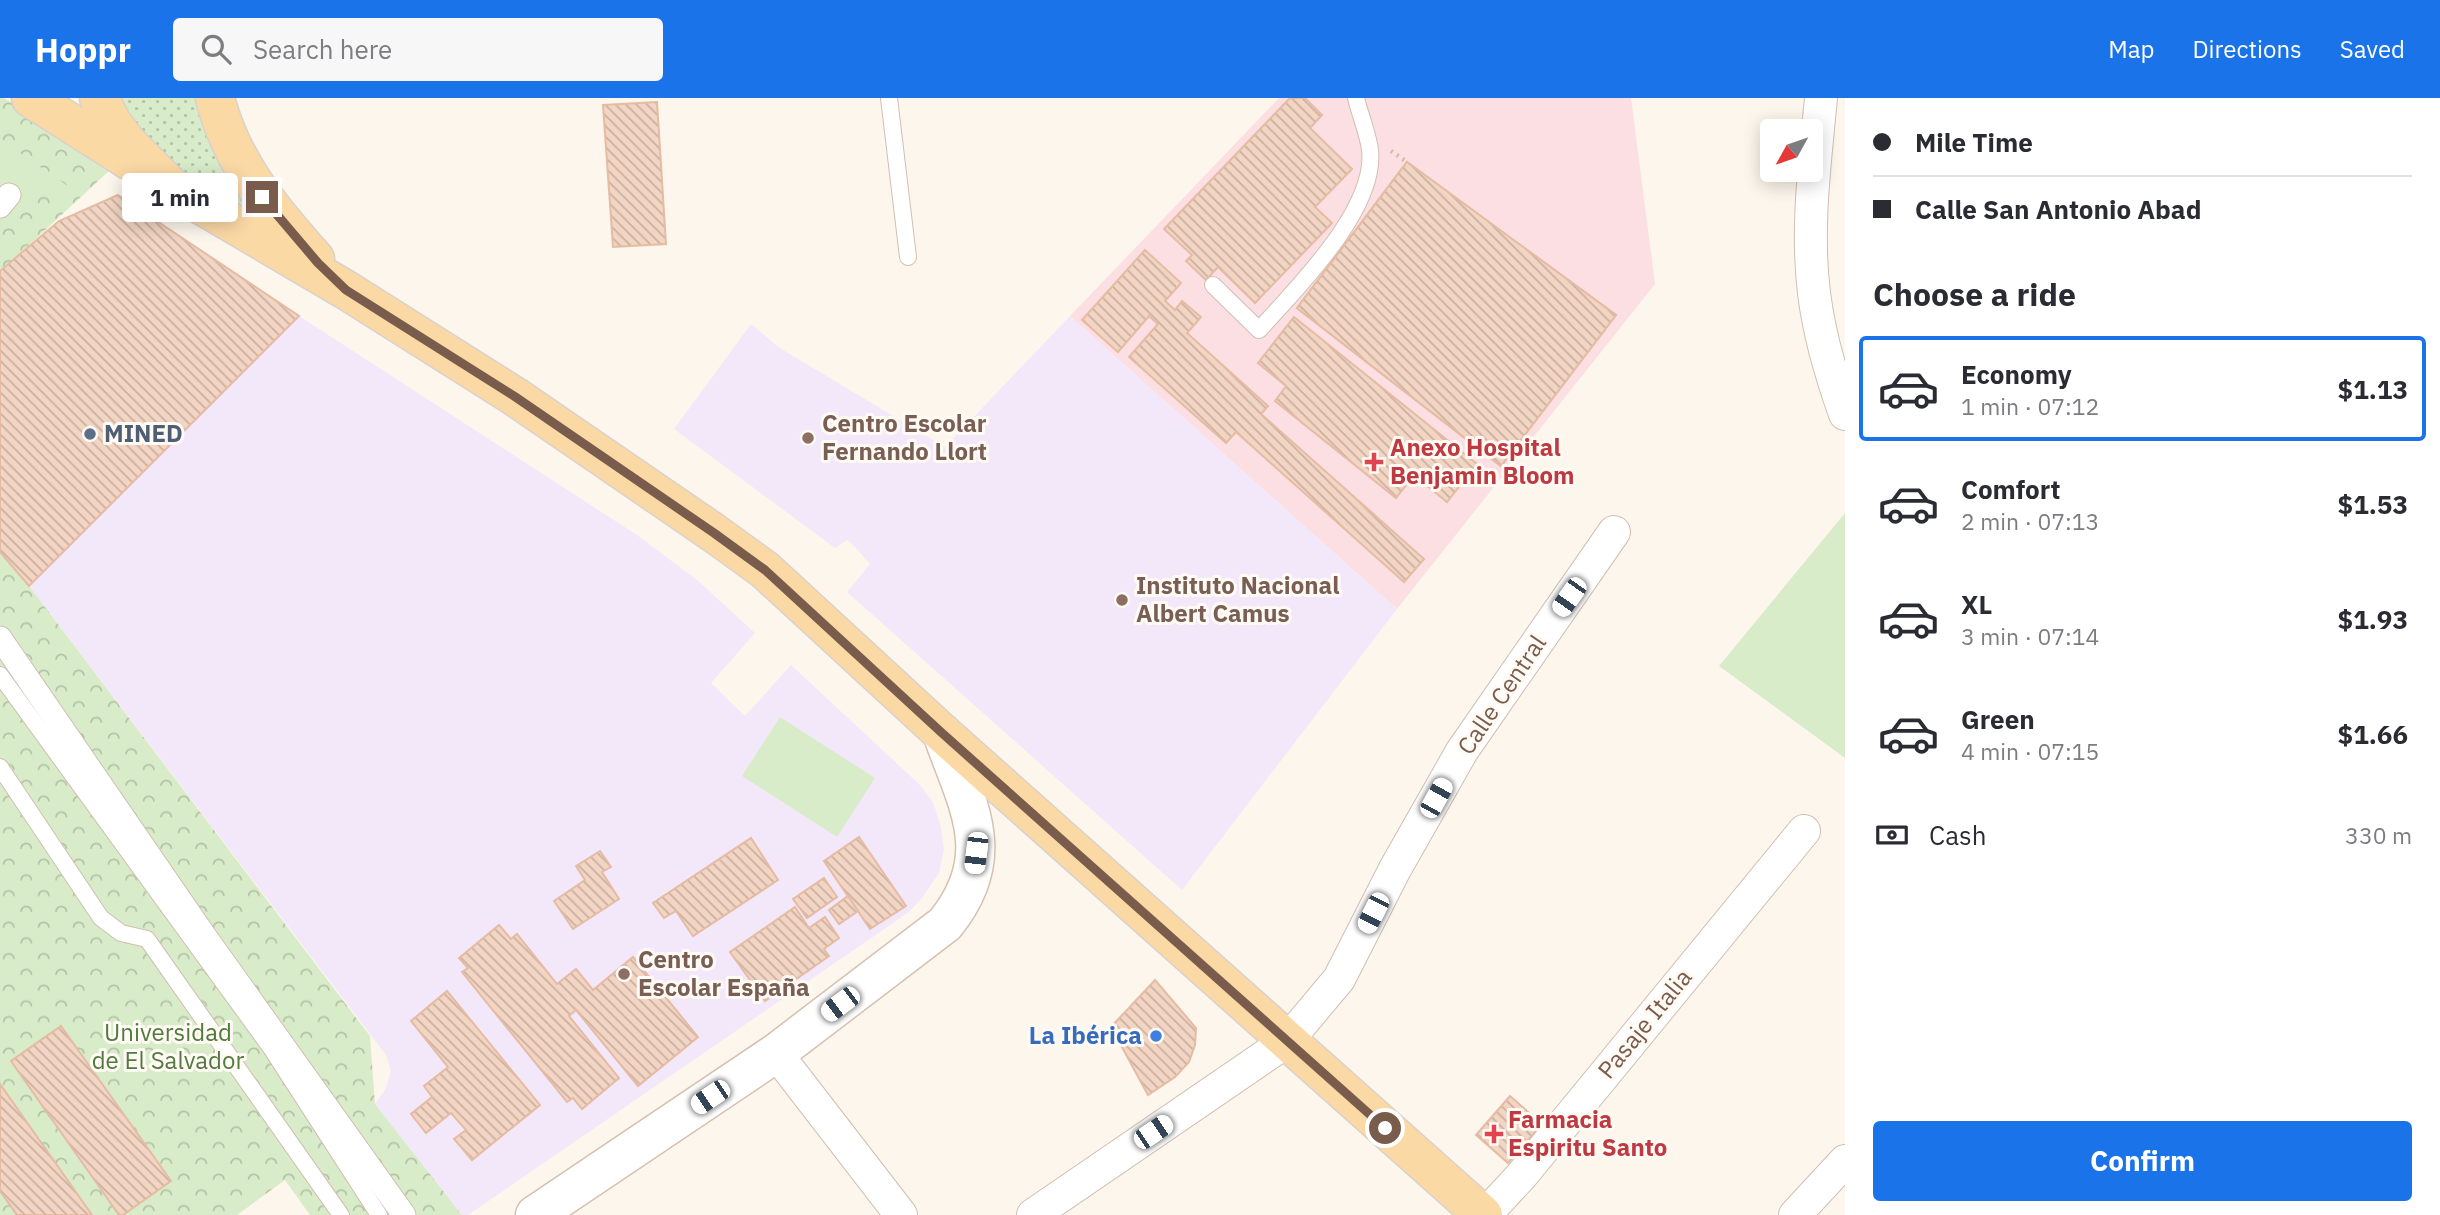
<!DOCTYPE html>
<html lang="en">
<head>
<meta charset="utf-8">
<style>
	:root { --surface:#fff; --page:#f7f7f7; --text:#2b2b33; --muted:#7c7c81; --line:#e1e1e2; --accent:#1a73e8 }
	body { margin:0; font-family:"IBM Plex Sans",sans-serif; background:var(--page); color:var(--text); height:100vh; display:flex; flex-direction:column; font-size:26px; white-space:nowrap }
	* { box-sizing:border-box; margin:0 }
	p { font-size:23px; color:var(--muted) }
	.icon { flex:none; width:38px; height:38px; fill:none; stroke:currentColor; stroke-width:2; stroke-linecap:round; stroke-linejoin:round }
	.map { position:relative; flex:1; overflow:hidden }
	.details { display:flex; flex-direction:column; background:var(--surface); width:595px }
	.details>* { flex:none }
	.top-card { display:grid; align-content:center; height:154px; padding:0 28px; background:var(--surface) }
	.needle { width:46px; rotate:230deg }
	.tools { position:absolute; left:1760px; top:21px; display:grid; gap:14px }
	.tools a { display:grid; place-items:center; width:63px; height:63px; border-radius:7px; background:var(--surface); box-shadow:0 4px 18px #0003; font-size:35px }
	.end { position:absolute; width:32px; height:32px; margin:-16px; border:9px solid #7a5c4d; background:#fff; box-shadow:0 0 0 4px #fff }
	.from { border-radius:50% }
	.bubble { position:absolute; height:49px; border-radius:7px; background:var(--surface); box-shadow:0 4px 18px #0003; font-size:23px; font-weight:700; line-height:49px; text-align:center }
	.car { position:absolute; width:21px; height:42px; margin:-21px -10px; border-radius:9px; box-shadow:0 0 5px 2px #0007; background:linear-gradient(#fff 24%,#345 0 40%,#fff 0 76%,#345 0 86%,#fff 0) }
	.top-card b { display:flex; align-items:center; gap:24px; height:66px; font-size:26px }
	.top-card b+b { border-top:2px solid var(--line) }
	.top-card i { width:18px; height:18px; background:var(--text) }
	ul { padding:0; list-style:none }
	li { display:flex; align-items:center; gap:21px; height:105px; margin:0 14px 10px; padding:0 14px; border:4px solid transparent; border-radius:7px }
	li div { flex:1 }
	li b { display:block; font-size:26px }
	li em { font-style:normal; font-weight:700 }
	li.on { border-color:var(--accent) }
	li>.icon { width:63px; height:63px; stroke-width:1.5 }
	h2 { padding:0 28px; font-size:32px; line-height:84px }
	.pay { display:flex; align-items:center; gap:18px; height:77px; padding:0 28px; font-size:26px }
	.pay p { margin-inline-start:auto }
	.button { display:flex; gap:14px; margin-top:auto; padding:14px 28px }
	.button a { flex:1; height:80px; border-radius:7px; background:var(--accent); color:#fff; font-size:28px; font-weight:700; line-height:80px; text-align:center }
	header { display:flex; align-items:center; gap:42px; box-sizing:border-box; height:98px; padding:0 35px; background:var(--accent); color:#fff }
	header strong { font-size:33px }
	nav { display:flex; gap:38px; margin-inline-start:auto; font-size:24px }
	.search { width:490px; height:63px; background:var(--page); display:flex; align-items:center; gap:18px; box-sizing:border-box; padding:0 24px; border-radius:7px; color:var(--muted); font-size:26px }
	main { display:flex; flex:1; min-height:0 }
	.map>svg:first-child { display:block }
	.education { fill:#f3e8fa }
	.medical { fill:#fbdfe3 }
	.grass { fill:url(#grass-dots) }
	.forest { fill:url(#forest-crowns) }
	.park { fill:#d8ecc9 }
	.building { fill:url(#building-back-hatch); stroke:#e6bba3; stroke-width:2; fill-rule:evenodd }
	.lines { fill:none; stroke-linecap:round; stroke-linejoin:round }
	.service-casing { stroke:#d1beb0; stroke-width:18 }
	.pedestrian-casing { stroke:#d1beb0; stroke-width:25 }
	.minor-casing { stroke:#d1beb0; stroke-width:34 }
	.secondary-casing { stroke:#d6c0b0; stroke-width:41 }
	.primary-casing { stroke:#dad1cd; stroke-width:41 }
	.path { stroke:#d9b8a5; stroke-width:4.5; stroke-dasharray:2 5; stroke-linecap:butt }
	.service { stroke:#fff; stroke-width:16 }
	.pedestrian { stroke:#fff; stroke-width:23 }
	.minor { stroke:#fff; stroke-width:32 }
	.secondary { stroke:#fff; stroke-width:38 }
	.primary { stroke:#fbd9a5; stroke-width:38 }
	.route { stroke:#7a5c4d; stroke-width:9 }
	.service-dot { fill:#5c6f8a; stroke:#fffaf3; stroke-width:2.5 }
	.education-dot { fill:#8d6e63; stroke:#fffaf3; stroke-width:2.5 }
	.health-dot { fill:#e0444e; stroke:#fffaf3; stroke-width:2.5 }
	.shop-dot { fill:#3f7fe0; stroke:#fffaf3; stroke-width:2.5 }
	.labels { text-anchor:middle; stroke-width:6; stroke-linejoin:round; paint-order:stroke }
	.education-label { font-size:24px; font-weight:bold; fill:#785e54; stroke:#fffaf3; text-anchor:start }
	.service-label { font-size:24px; font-weight:bold; fill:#4e5e75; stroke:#fffaf3; text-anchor:start }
	.health-label { font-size:24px; font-weight:bold; fill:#be3a42; stroke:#fffaf3; text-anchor:start }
	.street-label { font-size:24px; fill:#7a5c4d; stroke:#fffaf3 }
	.park-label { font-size:24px; fill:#537a41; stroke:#fffaf3 }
	.shop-label { font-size:24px; font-weight:bold; fill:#366cbe; stroke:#fffaf3; text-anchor:end }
</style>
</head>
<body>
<header>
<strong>Hoppr</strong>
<div class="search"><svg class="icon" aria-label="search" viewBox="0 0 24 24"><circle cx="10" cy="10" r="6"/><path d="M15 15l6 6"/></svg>Search here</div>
<nav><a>Map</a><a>Directions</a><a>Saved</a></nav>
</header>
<main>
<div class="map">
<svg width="1845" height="1117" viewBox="0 0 1845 1117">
	<defs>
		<pattern id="grass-dots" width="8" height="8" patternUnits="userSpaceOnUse" patternTransform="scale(1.75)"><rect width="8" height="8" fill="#d8ecc9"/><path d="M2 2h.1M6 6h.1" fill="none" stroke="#b4c2a5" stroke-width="1.8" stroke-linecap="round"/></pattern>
		<pattern id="forest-crowns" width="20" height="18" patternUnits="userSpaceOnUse" patternTransform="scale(1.75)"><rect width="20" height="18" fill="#d8ecc9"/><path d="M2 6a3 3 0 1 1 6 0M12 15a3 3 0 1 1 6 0" fill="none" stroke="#b4c2a5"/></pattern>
		<pattern id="building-back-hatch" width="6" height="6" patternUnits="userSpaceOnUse" patternTransform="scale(1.75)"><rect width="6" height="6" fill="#f3d5c3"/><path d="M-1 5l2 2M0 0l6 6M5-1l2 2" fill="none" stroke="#cab0a1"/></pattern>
	</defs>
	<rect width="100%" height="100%" fill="#fdf6ec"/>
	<g class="education">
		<path d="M299,218L637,437L697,482L755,535L711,585L745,618L791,567L919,686L933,704L941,729L944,752L939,775L922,800L909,814L468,1117H462L375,1006L386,990L391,973L386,957L29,488Z"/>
		<path d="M1070,218L1397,511L1182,792L847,494L870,466L855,449L847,442L835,450L674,331L751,226L778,249L945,349Z"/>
	</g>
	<path class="medical" d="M1279,0H1631L1655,186L1397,511L1070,218Z"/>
	<path class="grass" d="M120,0H204L280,136L182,77L141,36Z"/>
	<g class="forest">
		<path d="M0,0H4L110,72L0,174Z"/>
		<path d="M0,454L29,488L370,938L375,1006L462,1117H310L285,1082L237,1117H0Z"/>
	</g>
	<g class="park">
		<path d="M0,41L75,93L9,97L0,90Z"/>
		<path d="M1845,415V660L1719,568Z"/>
		<path d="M780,619L875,680L837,739L742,678Z"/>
	</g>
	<g class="building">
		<path d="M1290,0H1305L1322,17L1310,30L1352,71L1315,109L1332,125L1255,205L1218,169L1206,182L1186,163L1192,157L1164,131Z"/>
		<path d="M657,4L666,146L613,149L603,7Z"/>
		<path d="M1407,64L1616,217L1501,368L1297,210ZM1424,173L1501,233L1483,255L1407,197Z"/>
		<path d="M1407,64L1616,217L1501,368L1297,210Z"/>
		<path d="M118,97L299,218L29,488L0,454V173L59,123Z"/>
		<path d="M1145,152L1181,185L1165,203L1175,212L1182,203L1201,219L1187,235L1268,308L1261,316L1424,461L1404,484L1236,334L1226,345L1129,259L1158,226L1149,218L1118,254L1082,222Z"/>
		<path d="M1294,219L1477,366L1447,404L1414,377L1396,400L1275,303L1286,288L1258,265Z"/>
		<path d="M859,739L906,808L870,831L824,763Z"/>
		<path d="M751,740L778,782L693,838L676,813L664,820L653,805Z"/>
		<path d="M600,753L611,769L602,774L619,801L573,831L554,803L585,782L576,768Z"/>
		<path d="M824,780L837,799L807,820L793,801Z"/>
		<path d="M848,798L858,813L839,826L829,812Z"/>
		<path d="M795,809L809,830L825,819L839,840L824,851L829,858L765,903L730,854Z"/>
		<path d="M499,827L511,841L517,836L557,886L576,871L593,892L633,859L698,939L638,988L576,912L569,918L619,980L582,1011L573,1000L567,1004L462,874L468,870L459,860Z"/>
		<path d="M1155,882L1196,930L1195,947L1189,964L1175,979L1148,997L1111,929Z"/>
		<path d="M447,893L540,1007L472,1062L454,1041L466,1032L451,1015L426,1035L411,1016L432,999L424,988L448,969L411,923Z"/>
		<path d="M61,928L171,1083L123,1117H119L11,963Z"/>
		<path d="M0,986L92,1117H17L0,1093Z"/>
		<path d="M1510,998L1542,1026L1508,1065L1476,1037Z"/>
	</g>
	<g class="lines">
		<defs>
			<g id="service">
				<path d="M889,0L908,159"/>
				<path d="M1213,187L1259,232C1296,191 1377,111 1370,52C1368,35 1360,17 1356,0"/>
				<path d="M0,577L271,950L379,1117"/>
				<path d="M0,669L101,820L121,835L147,841L341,1117"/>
			</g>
			<g id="pedestrian">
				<path d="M0,108L9,97"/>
				<path d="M0,540L202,834L404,1117"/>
			</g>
			<g id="minor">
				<path d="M1821,0C1815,64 1806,130 1814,195C1819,236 1831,277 1845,316"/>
				<path d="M776,955L901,1117"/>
				<path d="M1033,1117L1287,943L1339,881L1395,771L1462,653L1614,434"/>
				<path d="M1485,1117L1522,1077L1804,733"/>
				<path d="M1795,1117L1845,1063"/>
			</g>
			<path id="secondary" d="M535,1117L776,955L945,826C1001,757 967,707 942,635"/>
			<g id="primary">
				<path d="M31,0L130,63"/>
				<path d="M99,0L112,25L127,45L171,89L346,192L514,298L714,435L765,472L942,635L1483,1117"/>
				<path d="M215,0C231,64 271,112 315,161"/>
			</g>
		</defs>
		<use href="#service" class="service-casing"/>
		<use href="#pedestrian" class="pedestrian-casing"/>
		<use href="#minor" class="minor-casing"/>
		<use href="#secondary" class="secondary-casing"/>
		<use href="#primary" class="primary-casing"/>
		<path class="path" d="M1391,53L1407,64"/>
		<use href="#service" class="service"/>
		<use href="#pedestrian" class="pedestrian"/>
		<use href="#minor" class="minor"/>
		<use href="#secondary" class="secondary"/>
		<use href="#primary" class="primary"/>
	</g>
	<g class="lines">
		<path class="route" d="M262,99L318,165L346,192L514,298L714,435L765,472L942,635L1385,1030"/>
	</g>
	<circle class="service-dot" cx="90" cy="336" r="7"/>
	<g class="education-dot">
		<circle cx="808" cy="340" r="7"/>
		<circle cx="1122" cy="502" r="7"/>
		<circle cx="624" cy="876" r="7"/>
	</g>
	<g class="health-dot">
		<path d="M1370.5 353.5h7v7h7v7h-7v7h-7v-7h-7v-7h7z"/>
		<path d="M1490.5 1025.5h7v7h7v7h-7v7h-7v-7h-7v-7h7z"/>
	</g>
	<circle class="shop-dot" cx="1156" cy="938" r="7"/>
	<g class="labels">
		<g class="education-label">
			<text x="822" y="334">Centro Escolar<tspan x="822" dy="28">Fernando Llort</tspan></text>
			<text x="1136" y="496">Instituto Nacional<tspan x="1136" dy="28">Albert Camus</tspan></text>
			<text x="638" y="870">Centro<tspan x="638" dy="28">Escolar España</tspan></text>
		</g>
		<g class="service-label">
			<text x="104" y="344">MINED</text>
		</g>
		<g class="health-label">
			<text x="1390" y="358">Anexo Hospital<tspan x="1390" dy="28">Benjamin Bloom</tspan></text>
			<text x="1508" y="1030">Farmacia<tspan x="1508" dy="28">Espiritu Santo</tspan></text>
		</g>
		<g class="street-label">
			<text transform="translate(1502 597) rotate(-56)" y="8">Calle Central</text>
			<text transform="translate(1645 926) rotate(-51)" y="8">Pasaje Italia</text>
		</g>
		<g class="park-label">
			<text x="168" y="943">Universidad<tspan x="168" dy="28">de El Salvador</tspan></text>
		</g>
		<g class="shop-label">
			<text x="1142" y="946">La Ibérica</text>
		</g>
	</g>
</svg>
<div class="tools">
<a><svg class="needle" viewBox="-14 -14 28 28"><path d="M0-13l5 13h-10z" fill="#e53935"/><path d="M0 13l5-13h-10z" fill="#7c7c81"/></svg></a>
</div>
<i class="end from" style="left:1385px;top:1030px"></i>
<i class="end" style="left:262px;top:99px"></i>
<div class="bubble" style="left:122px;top:75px;width:116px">1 min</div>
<i class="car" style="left:1569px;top:499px;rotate:215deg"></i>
<i class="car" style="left:1436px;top:700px;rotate:29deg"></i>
<i class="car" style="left:976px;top:755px;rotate:187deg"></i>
<i class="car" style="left:1373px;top:815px;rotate:207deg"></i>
<i class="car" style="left:840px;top:906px;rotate:233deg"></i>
<i class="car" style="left:710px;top:999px;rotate:236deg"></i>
<i class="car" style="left:1153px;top:1034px;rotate:56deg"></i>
</div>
<section class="details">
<div class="top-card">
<b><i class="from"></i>Mile Time</b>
<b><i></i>Calle San Antonio Abad</b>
</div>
<h2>Choose a ride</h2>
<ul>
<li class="on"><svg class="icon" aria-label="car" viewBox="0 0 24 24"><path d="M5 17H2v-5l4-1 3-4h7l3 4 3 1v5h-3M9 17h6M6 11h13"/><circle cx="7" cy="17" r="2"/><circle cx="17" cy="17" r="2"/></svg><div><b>Economy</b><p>1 min · 07:12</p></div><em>$1.13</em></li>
<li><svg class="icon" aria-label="car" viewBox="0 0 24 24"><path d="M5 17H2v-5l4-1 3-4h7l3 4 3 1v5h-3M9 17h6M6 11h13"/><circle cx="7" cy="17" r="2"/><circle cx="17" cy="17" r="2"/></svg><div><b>Comfort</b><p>2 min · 07:13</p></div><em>$1.53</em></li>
<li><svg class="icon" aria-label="car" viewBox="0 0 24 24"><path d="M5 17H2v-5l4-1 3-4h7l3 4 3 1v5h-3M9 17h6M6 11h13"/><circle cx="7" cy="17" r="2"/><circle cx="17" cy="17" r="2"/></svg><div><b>XL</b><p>3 min · 07:14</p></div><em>$1.93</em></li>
<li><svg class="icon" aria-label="car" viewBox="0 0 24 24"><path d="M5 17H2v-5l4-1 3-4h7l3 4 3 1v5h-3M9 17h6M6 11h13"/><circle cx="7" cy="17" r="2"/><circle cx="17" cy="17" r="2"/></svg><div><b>Green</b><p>4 min · 07:15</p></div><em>$1.66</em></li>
</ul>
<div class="pay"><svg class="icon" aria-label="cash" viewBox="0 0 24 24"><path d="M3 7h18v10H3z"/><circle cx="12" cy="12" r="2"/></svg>Cash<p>330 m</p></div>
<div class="button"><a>Confirm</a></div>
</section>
</main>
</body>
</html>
